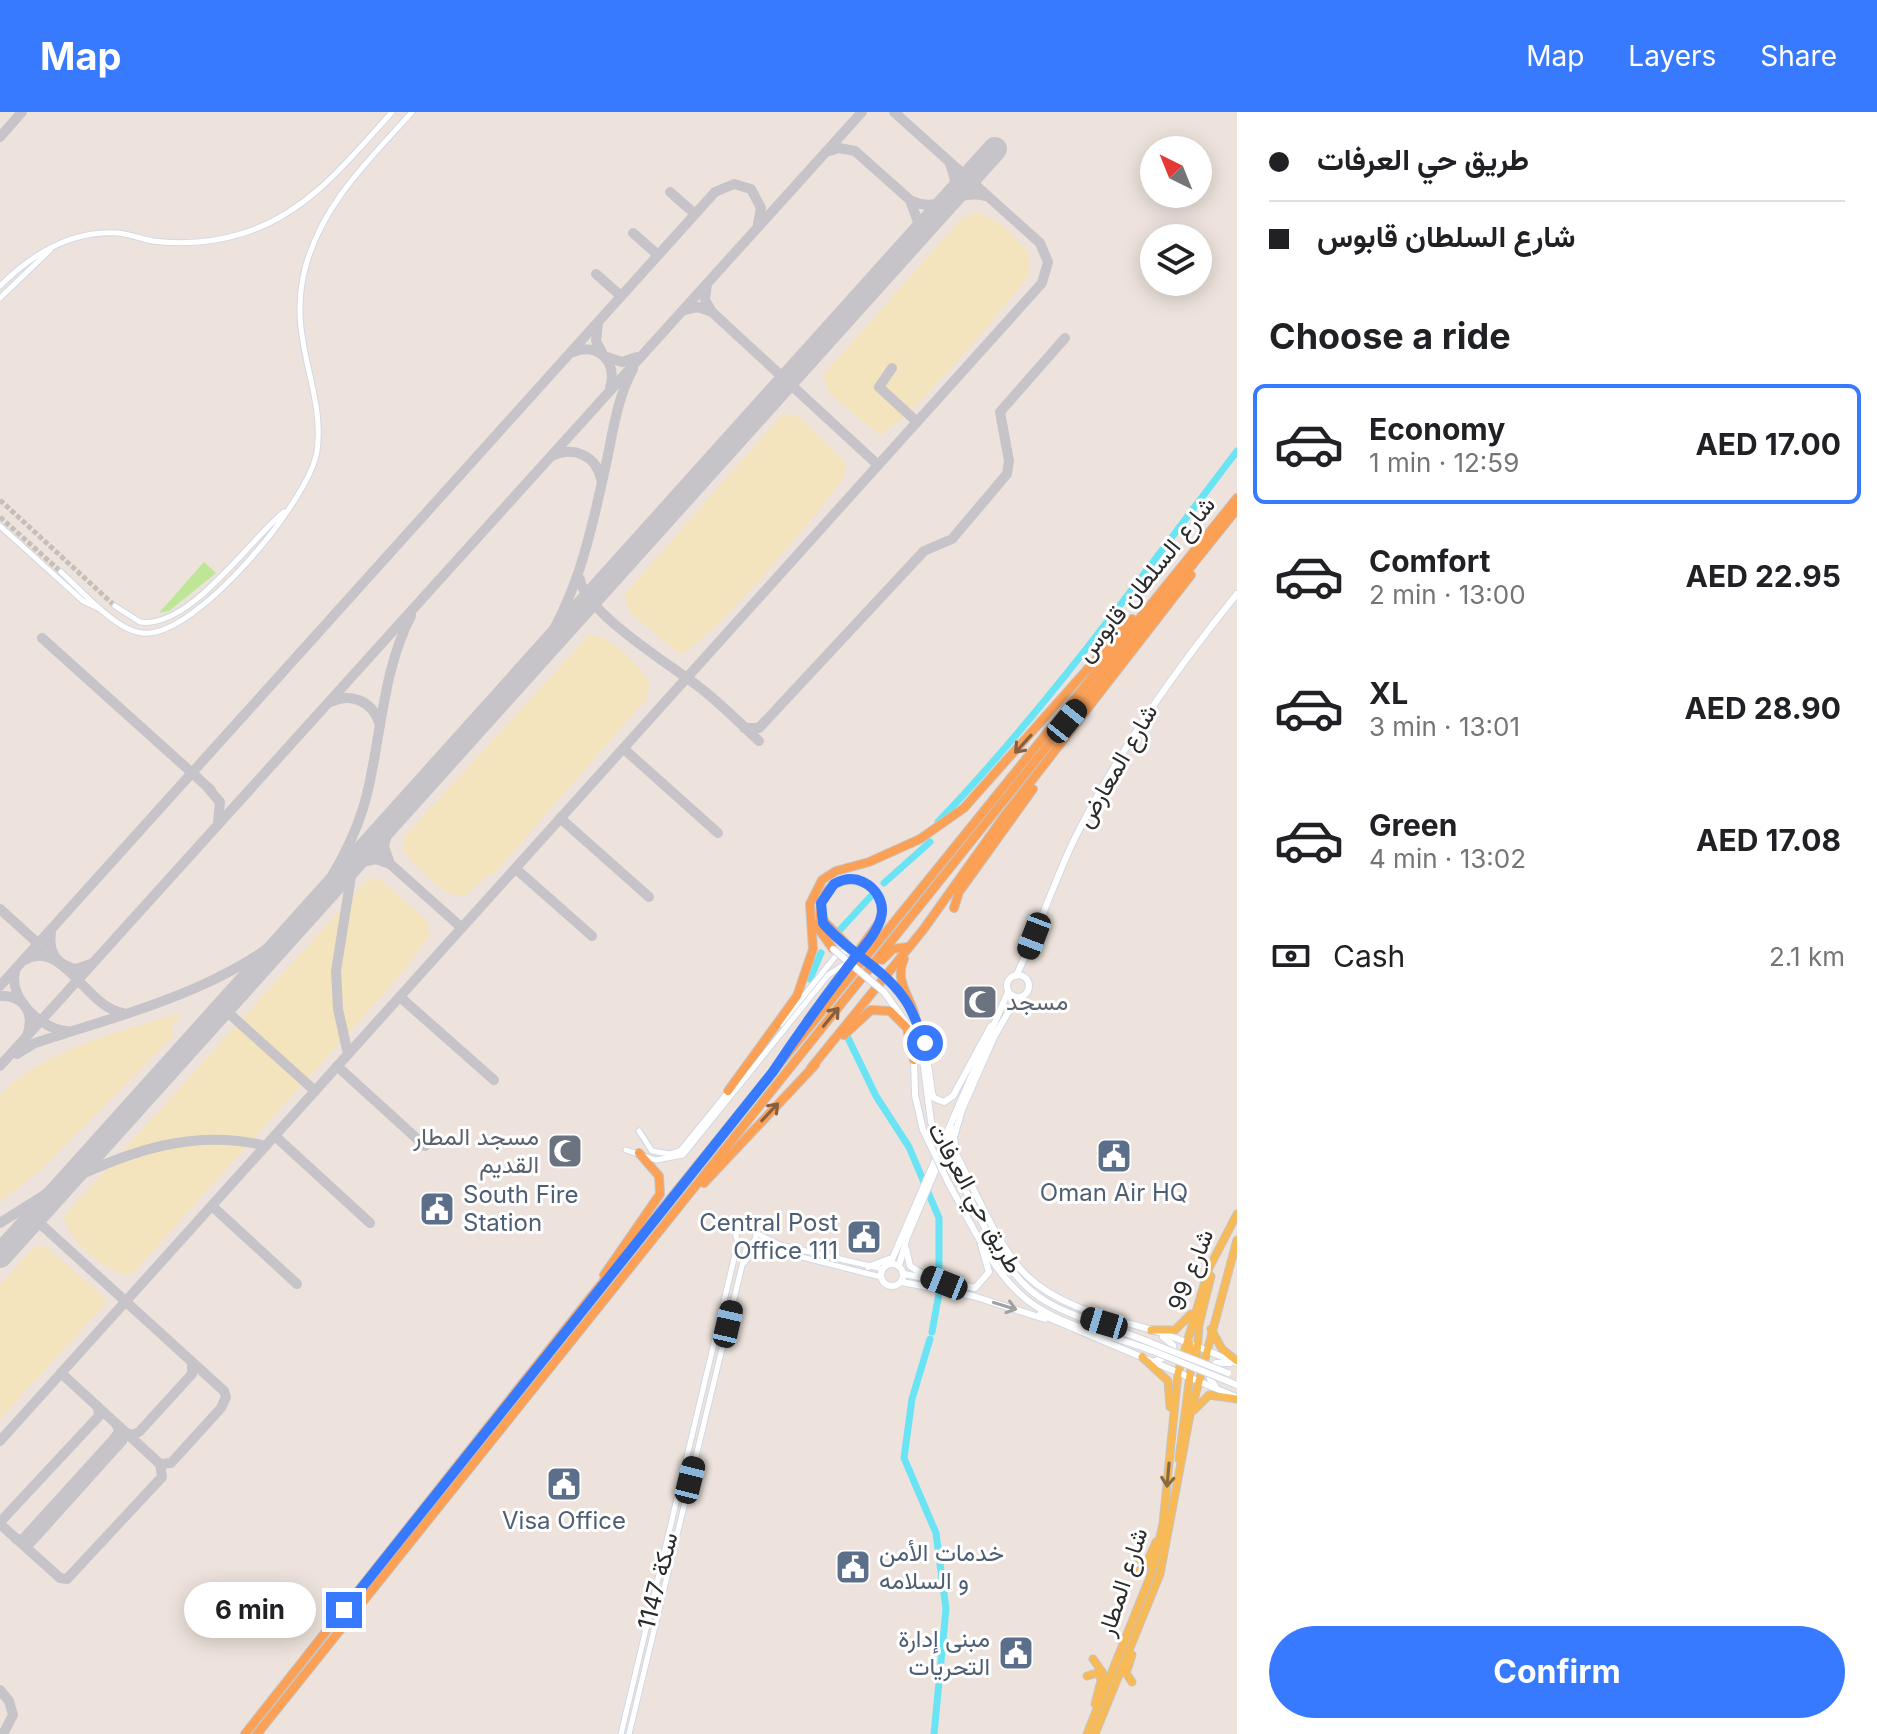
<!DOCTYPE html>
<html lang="en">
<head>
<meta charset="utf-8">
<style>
	:root { --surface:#fff; --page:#f6f6f6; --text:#202124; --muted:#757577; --line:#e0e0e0; --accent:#387aff }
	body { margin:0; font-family:Inter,Vazirmatn,sans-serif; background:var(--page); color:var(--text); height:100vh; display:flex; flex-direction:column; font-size:30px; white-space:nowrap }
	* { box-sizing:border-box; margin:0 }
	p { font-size:26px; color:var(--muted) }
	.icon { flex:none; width:44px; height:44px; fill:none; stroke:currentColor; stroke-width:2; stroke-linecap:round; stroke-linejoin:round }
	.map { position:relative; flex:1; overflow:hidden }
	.drawer { display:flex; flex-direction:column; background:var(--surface); width:640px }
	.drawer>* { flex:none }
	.banner { display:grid; align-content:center; height:176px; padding:0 32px; background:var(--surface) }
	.needle { width:52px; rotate:317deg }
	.buttons { position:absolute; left:1140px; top:24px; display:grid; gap:16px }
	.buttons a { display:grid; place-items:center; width:72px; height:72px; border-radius:50%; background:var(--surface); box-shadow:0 4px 20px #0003; font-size:40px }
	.end { position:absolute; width:36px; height:36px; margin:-18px; border:10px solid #387aff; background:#fff; box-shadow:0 0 0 4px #fff }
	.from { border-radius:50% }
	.bubble { position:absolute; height:56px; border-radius:28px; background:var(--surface); box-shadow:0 4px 20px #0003; font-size:26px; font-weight:700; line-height:56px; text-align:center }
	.car { position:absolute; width:24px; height:48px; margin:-24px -12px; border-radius:10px; box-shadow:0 0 6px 2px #0007; background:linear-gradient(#222 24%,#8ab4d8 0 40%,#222 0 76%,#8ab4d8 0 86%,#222 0) }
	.banner b { display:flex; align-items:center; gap:28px; height:76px; font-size:30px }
	.banner b+b { border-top:2px solid var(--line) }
	.banner i { width:20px; height:20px; background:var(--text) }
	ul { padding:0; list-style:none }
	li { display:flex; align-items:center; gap:24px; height:120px; margin:0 16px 12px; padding:0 16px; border:4px solid transparent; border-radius:12px }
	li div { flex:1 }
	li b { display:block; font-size:30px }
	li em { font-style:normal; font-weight:700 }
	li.on { border-color:var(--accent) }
	li>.icon { width:72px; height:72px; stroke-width:1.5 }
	h2 { padding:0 32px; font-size:36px; line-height:96px }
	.pay { display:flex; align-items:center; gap:20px; height:88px; padding:0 32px; font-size:30px }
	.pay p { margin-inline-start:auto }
	.primary-button { display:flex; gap:16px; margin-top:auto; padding:16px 32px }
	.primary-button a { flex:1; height:92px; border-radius:48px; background:var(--accent); color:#fff; font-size:32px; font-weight:700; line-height:92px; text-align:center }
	header { display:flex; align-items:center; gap:48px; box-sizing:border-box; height:112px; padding:0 40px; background:var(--accent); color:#fff }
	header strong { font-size:38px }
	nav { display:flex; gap:44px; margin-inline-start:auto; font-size:28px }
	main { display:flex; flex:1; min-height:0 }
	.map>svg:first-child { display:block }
	.green { fill:#bde796 }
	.sand { fill:#f4e4be }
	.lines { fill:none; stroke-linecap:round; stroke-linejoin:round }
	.river { stroke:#6ae4f5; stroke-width:7 }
	.taxiway { stroke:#c6c4c9; stroke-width:10 }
	.runway { stroke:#c6c4c9; stroke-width:24 }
	.tertiary-tunnel { stroke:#c6beb9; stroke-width:5; stroke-dasharray:5 2.5; stroke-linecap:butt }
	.tertiary-casing { stroke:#d1d8e4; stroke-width:7 }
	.secondary-casing { stroke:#d1d8e4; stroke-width:8 }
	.primary-casing { stroke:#c4c4c4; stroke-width:9 }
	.trunk-casing { stroke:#c4c4c4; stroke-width:10 }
	.tertiary { stroke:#fff; stroke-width:5 }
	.secondary { stroke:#fff; stroke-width:6 }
	.primary { stroke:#f8ba57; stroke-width:7 }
	.trunk { stroke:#fca056; stroke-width:8 }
	.secondary-bridge-casing { stroke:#d1d8e4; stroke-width:8; stroke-linecap:butt }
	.secondary-bridge { stroke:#fff; stroke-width:6 }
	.oneway { stroke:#89603e }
	.oneway2 { stroke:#a0a0a0 }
	.oneway3 { stroke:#876b3f }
	.route { stroke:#387aff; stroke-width:10 }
	.labels { text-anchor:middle; stroke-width:6; stroke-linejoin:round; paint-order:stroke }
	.street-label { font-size:24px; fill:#2b2b2b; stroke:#fff }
	.worship-label { font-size:24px; fill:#5b616d; stroke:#fff; text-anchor:start }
	.service-label { font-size:24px; fill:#4e5e75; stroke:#fff }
</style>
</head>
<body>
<header>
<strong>Map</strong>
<nav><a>Map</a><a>Layers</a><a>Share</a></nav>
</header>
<main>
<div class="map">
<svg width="1237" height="1622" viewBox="0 0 1237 1622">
	<rect width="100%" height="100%" fill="#ede3dc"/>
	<path class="green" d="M204,450L216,461L169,499L159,501Z"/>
	<g class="sand">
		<path d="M979,100L1005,115L1029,141V163C1009,191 903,317 879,322L830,282L823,263L962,106Z"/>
		<path d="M787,302L798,304L844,348C845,355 846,360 843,366C826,394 705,536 680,542L631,502L624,483L779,306Z"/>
		<path d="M589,523C613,523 636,553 650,570L647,586L493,763L489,762L466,783C444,789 418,754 404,740V725Z"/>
		<path d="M369,766L381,768L428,810L429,824L404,859L135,1159L124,1163C103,1155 66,1128 64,1104Z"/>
		<path d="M179,901L181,905L170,917L175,922L39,1060L0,1090V983C48,935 116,922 179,901Z"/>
		<path d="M44,1133L104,1185L105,1192L0,1307V1173L33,1136Z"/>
	</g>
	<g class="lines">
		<g class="river">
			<path d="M938,710C1047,596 1141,465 1237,339"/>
			<path d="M884,771L930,730"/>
			<path d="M838,820L871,784"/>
			<path d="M810,867L821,841"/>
			<path d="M848,926L876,984L909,1035L939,1106V1176"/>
			<path d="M932,1220L939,1181"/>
			<path d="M930,1227L912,1287L904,1346L936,1421L946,1497L934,1622"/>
		</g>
		<g class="taxiway">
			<path d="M0,25L22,0"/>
			<path d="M826,40L839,36L855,39L910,88L918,110L911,132"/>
			<path d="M950,51L955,68L951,87"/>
			<path d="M670,80L695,102"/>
			<path d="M912,89C939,102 958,76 985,84"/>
			<path d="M633,121L658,143"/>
			<path d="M596,162L621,184"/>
			<path d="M684,198L698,195L712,200L705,188L707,172"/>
			<path d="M712,200L878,353"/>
			<path d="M598,211L596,229L604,244L622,250L637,245"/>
			<path d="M573,240C598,230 618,250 610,275"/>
			<path d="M892,256L879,275L917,310"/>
			<path d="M552,344C573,334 596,343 601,367"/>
			<path d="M580,467C583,500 677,557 703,578C723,594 741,612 759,629"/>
			<path d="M42,526L211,678"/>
			<path d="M528,558C575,495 590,427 606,352C613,320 617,286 633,257"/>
			<path d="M331,590C353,580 373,590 380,613"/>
			<path d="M744,616H759L924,439L952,427L1007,362L1009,349L1000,300L1065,226"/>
			<path d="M624,637L718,721"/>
			<path d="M208,676L220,690L218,711"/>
			<path d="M560,706L649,785"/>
			<path d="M370,734L462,816"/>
			<path d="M516,757L592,824"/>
			<path d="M0,797L43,836"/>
			<path d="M308,802C333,764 356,727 367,682C381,625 383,557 411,504"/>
			<path d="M51,820C48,840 56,853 76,857L91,852"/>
			<path d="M25,848C62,826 87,896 123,901"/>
			<path d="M15,860C8,886 42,918 67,919"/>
			<path d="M0,874L715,80L734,72L751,77L761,96L758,112"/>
			<path d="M0,884C25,883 35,902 27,924"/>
			<path d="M400,885L494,968"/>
			<path d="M223,896L315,979"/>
			<path d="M17,942L35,931C129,900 226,878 301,810"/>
			<path d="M348,942L338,897L336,859L353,752L376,747L390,752L384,734L390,711"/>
			<path d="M0,954L862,0"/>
			<path d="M337,954L425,1034"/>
			<path d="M275,1024L370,1111"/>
			<path d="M67,1069C130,1039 195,1016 266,1034"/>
			<path d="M212,1094L297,1172"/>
			<path d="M34,1106L224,1279L226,1285L221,1296L171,1351L160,1352"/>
			<path d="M0,1111L46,1082L94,1039"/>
			<path d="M0,1329L1042,171L1048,150L1040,131L894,0"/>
			<path d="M0,1410L99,1304L98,1295"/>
			<path d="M0,1412L60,1466L67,1467L162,1365L160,1352L61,1261"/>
			<path d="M16,1427H23L112,1329L119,1320L117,1313"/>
			<path d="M23,1432H29L41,1419L122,1329L124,1320L133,1323L140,1319L192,1262V1251"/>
			<path d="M0,1578L9,1589L13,1603L3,1622"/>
		</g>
		<path class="runway" d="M0,1144L995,37"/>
		<g class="tertiary-tunnel">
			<path d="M0,388L115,494"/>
			<path d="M0,405L61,460"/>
		</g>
		<defs>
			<g id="tertiary">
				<path d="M0,174C32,142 71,118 118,121C130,122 141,127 153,129C183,133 215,130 244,121C308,101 349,48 392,0"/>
				<path d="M0,186L50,138"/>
				<path d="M0,414L83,489L100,497"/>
				<path d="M61,460C81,478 116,519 143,521C195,527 310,388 317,339C326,277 285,227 306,153C324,90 370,47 412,0"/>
				<path d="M115,494L140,510C190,517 248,429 284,400"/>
				<path d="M781,912L835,845L842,840H853"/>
				<path d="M639,1019L652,1039L670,1042L680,1039L728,980"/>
				<path d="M626,1038L656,1048L683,1043L828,863L848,850"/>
				<circle cx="746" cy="1123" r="10"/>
				<path d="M756,1121L780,1133L883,1157"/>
				<path d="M750,1132L881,1165"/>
				<path d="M744,1151L750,1143L765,1139"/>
				<path d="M621,1622L738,1130"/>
				<path d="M629,1622L747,1133"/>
			</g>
			<g id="secondary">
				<circle cx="1018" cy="874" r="11"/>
				<path d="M1016,864C1038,819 1053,772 1074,728C1119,638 1174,560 1237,482"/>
				<path d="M892,872L907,890"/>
				<path d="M884,880L910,916"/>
				<path d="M919,918L925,931L932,981L934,986L944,990L953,984L991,914"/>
				<path d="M921,931L931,1010"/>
				<path d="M914,947L915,983L923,1018"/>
				<path d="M962,998L954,1025L956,1042C975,1078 998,1135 1027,1164C1063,1198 1117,1207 1162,1221C1188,1230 1212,1241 1237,1251"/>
				<path d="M961,1000L994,925L1017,885"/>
				<path d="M957,1062C981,1105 1003,1165 1047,1190C1080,1209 1121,1217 1156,1233"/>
				<path d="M948,1070C971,1111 996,1170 1037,1195C1070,1217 1116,1224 1153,1239"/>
				<path d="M906,1137L910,1154L926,1164"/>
				<circle cx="892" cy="1163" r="11"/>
				<path d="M890,1152L1008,880"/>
				<path d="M899,1154L907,1125L953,1017"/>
				<path d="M868,1155L889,1147"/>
				<path d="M904,1162L975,1176L989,1160L981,1133"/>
				<path d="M902,1170L973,1184L1045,1207"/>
				<path d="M1040,1202L1236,1285"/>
				<path d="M1155,1249L1174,1242L1173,1233L1163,1225"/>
				<path d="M1225,1268L1237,1273"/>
				<path d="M1215,1274L1210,1267L1211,1257L1216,1251H1230"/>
			</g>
			<g id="primary">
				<path d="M1211,1217L1222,1237L1237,1249"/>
				<path d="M1151,1218H1175L1191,1202"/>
				<path d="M1142,1245L1168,1269L1170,1295"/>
				<path d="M1196,1254L1199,1213L1211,1164"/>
				<path d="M1194,1298L1209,1283L1237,1287"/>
				<path d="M1179,1347L1192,1248L1190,1232"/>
				<path d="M1136,1444L1146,1453"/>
				<path d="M1132,1461L1144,1457L1156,1430"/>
				<path d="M1093,1547L1103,1561L1095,1592"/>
				<path d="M1087,1564L1097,1561L1102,1567"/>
				<path d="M1132,1570L1126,1561L1132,1543"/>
				<path d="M1087,1622L1152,1460L1163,1412L1178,1261L1209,1156L1237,1102"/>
				<path d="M1095,1622L1160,1462L1190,1303L1237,1128"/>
			</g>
			<g id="trunk">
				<path d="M954,796L959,780L1033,677"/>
				<path d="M815,812L833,837"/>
				<path d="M904,847C893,871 913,886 916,909"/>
				<path d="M882,848L893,837L908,835"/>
				<path d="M808,908L881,808C890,758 818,751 820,805L854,840"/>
				<path d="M844,923L871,898L890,899L907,916L914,948"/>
				<path d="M811,956L923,818L1005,703L1191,463"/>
				<path d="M728,979L797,884L813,837L810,792L822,768L836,759L869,750L920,727L964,696L1132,507"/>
				<path d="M704,1071L815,953"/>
				<path d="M604,1163L660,1082L659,1064L639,1041"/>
				<path d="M245,1622L590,1186L1237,386"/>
				<path d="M257,1622L1237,397"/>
			</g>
		</defs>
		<use href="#tertiary" class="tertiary-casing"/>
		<use href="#secondary" class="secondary-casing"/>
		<use href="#primary" class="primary-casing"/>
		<use href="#trunk" class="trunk-casing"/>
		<use href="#tertiary" class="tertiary"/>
		<use href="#secondary" class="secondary"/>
		<use href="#primary" class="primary"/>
		<use href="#trunk" class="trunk"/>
		<defs>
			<g id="secondary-bridge">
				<path d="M833,837L884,880"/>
				<path d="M854,840L892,872"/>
				<path d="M931,1010L957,1062"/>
				<path d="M923,1018L948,1070"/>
				<path d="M1156,1233L1228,1261"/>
				<path d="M1153,1239L1225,1268"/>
			</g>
		</defs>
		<use href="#secondary-bridge" class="secondary-bridge-casing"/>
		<use href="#secondary-bridge" class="secondary-bridge"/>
	</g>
	<defs><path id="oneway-shaft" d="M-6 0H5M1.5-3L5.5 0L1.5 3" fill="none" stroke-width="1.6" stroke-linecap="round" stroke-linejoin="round" transform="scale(2)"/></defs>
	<g class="oneway">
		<use href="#oneway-shaft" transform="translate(1023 632) rotate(132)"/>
		<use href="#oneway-shaft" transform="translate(831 905) rotate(-51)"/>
		<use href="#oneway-shaft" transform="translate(770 1000) rotate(-47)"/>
	</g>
	<use class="oneway2" href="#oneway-shaft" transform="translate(1005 1194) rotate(17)"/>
	<use class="oneway3" href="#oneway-shaft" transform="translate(1168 1363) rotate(95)"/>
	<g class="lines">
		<path class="route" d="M344,1498L772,961C796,925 821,890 847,856C857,842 877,823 881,805C885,791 876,776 863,770C853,765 843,767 834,772L821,791L823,811C846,839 882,855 903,885C914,899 918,916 925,931"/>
	</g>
	<defs>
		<symbol id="mosque-square" viewBox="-11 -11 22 22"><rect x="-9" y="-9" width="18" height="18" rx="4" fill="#6b7280" stroke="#fff"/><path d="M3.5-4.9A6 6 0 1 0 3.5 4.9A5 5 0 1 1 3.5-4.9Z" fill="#fff"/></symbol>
		<symbol id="civic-square" viewBox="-11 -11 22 22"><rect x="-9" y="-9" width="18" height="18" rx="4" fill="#5c6f8a" stroke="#fff"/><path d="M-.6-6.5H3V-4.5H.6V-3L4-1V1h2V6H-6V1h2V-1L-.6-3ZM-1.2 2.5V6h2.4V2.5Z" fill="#fff"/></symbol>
	</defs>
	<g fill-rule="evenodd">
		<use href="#mosque-square" x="960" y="870" width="40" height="40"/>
		<use href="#mosque-square" x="545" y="1019" width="40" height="40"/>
		<use href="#civic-square" x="1094" y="1024" width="40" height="40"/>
		<use href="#civic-square" x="417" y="1077" width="40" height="40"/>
		<use href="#civic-square" x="844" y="1105" width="40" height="40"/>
		<use href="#civic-square" x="544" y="1352" width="40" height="40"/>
		<use href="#civic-square" x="833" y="1435" width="40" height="40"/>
		<use href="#civic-square" x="996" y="1521" width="40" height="40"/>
	</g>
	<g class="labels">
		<g class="street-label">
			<text transform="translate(1146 467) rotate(-51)" y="8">شارع السلطان قابوس</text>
			<text transform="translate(1117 654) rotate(-60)" y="8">شارع المعارض</text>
			<text transform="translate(975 1086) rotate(61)" y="8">طريق حي العرفات</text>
			<text transform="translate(1191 1158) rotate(-69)" y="8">99 شارع</text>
			<text transform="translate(658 1469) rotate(-76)" y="8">سكة 1147</text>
			<text transform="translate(1123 1470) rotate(-72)" y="8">شارع المطار</text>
		</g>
		<g class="worship-label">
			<text x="1006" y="898">مسجد</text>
			<text x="539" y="1033" text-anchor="end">مسجد المطار<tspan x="539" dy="28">القديم</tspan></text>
		</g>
		<g class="service-label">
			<text x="1114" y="1089">Oman Air HQ</text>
			<text x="463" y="1091" text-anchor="start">South Fire<tspan x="463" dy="28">Station</tspan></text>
			<text x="838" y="1119" text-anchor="end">Central Post<tspan x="838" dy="28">Office 111</tspan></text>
			<text x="564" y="1417">Visa Office</text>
			<text x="879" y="1449" text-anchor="start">خدمات الأمن<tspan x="879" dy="28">و السلامه</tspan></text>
			<text x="990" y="1535" text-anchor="end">مبنى إدارة<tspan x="990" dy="28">التحريات</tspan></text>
		</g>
	</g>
</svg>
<div class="buttons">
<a><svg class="needle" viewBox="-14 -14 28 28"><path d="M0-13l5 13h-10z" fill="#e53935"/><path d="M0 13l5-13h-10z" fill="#757577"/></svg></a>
<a><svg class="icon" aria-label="layers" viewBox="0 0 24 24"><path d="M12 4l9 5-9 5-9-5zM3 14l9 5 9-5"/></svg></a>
</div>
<i class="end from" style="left:925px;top:931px"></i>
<i class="end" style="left:344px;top:1498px"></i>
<div class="bubble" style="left:184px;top:1470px;width:132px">6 min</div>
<i class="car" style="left:1067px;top:609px;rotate:39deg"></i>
<i class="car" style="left:1034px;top:824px;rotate:201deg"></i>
<i class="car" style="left:944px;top:1171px;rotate:292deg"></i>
<i class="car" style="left:1104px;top:1211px;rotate:287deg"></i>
<i class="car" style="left:728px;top:1212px;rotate:13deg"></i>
<i class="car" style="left:690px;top:1368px;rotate:14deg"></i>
</div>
<section class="drawer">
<div class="banner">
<b><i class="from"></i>طريق حي العرفات</b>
<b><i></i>شارع السلطان قابوس</b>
</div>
<h2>Choose a ride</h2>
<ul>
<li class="on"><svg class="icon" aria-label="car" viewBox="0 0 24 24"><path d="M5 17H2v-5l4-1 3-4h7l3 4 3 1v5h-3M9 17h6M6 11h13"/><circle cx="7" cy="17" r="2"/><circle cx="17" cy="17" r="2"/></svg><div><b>Economy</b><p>1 min · 12:59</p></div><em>AED 17.00</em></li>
<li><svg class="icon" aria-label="car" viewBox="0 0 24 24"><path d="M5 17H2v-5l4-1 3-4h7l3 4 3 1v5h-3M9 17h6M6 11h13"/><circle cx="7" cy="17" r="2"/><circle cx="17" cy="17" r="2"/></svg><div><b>Comfort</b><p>2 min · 13:00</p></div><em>AED 22.95</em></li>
<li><svg class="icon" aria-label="car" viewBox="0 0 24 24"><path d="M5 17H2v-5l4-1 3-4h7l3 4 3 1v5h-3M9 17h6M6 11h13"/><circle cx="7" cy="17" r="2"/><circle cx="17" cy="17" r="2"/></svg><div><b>XL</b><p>3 min · 13:01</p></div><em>AED 28.90</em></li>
<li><svg class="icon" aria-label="car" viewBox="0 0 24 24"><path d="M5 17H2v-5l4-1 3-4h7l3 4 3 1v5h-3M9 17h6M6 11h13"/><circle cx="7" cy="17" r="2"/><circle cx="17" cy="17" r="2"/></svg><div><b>Green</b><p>4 min · 13:02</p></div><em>AED 17.08</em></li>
</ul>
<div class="pay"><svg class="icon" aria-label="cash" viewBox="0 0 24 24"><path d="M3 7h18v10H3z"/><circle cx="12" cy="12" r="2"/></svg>Cash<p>2.1 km</p></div>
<div class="primary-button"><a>Confirm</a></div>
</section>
</main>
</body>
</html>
